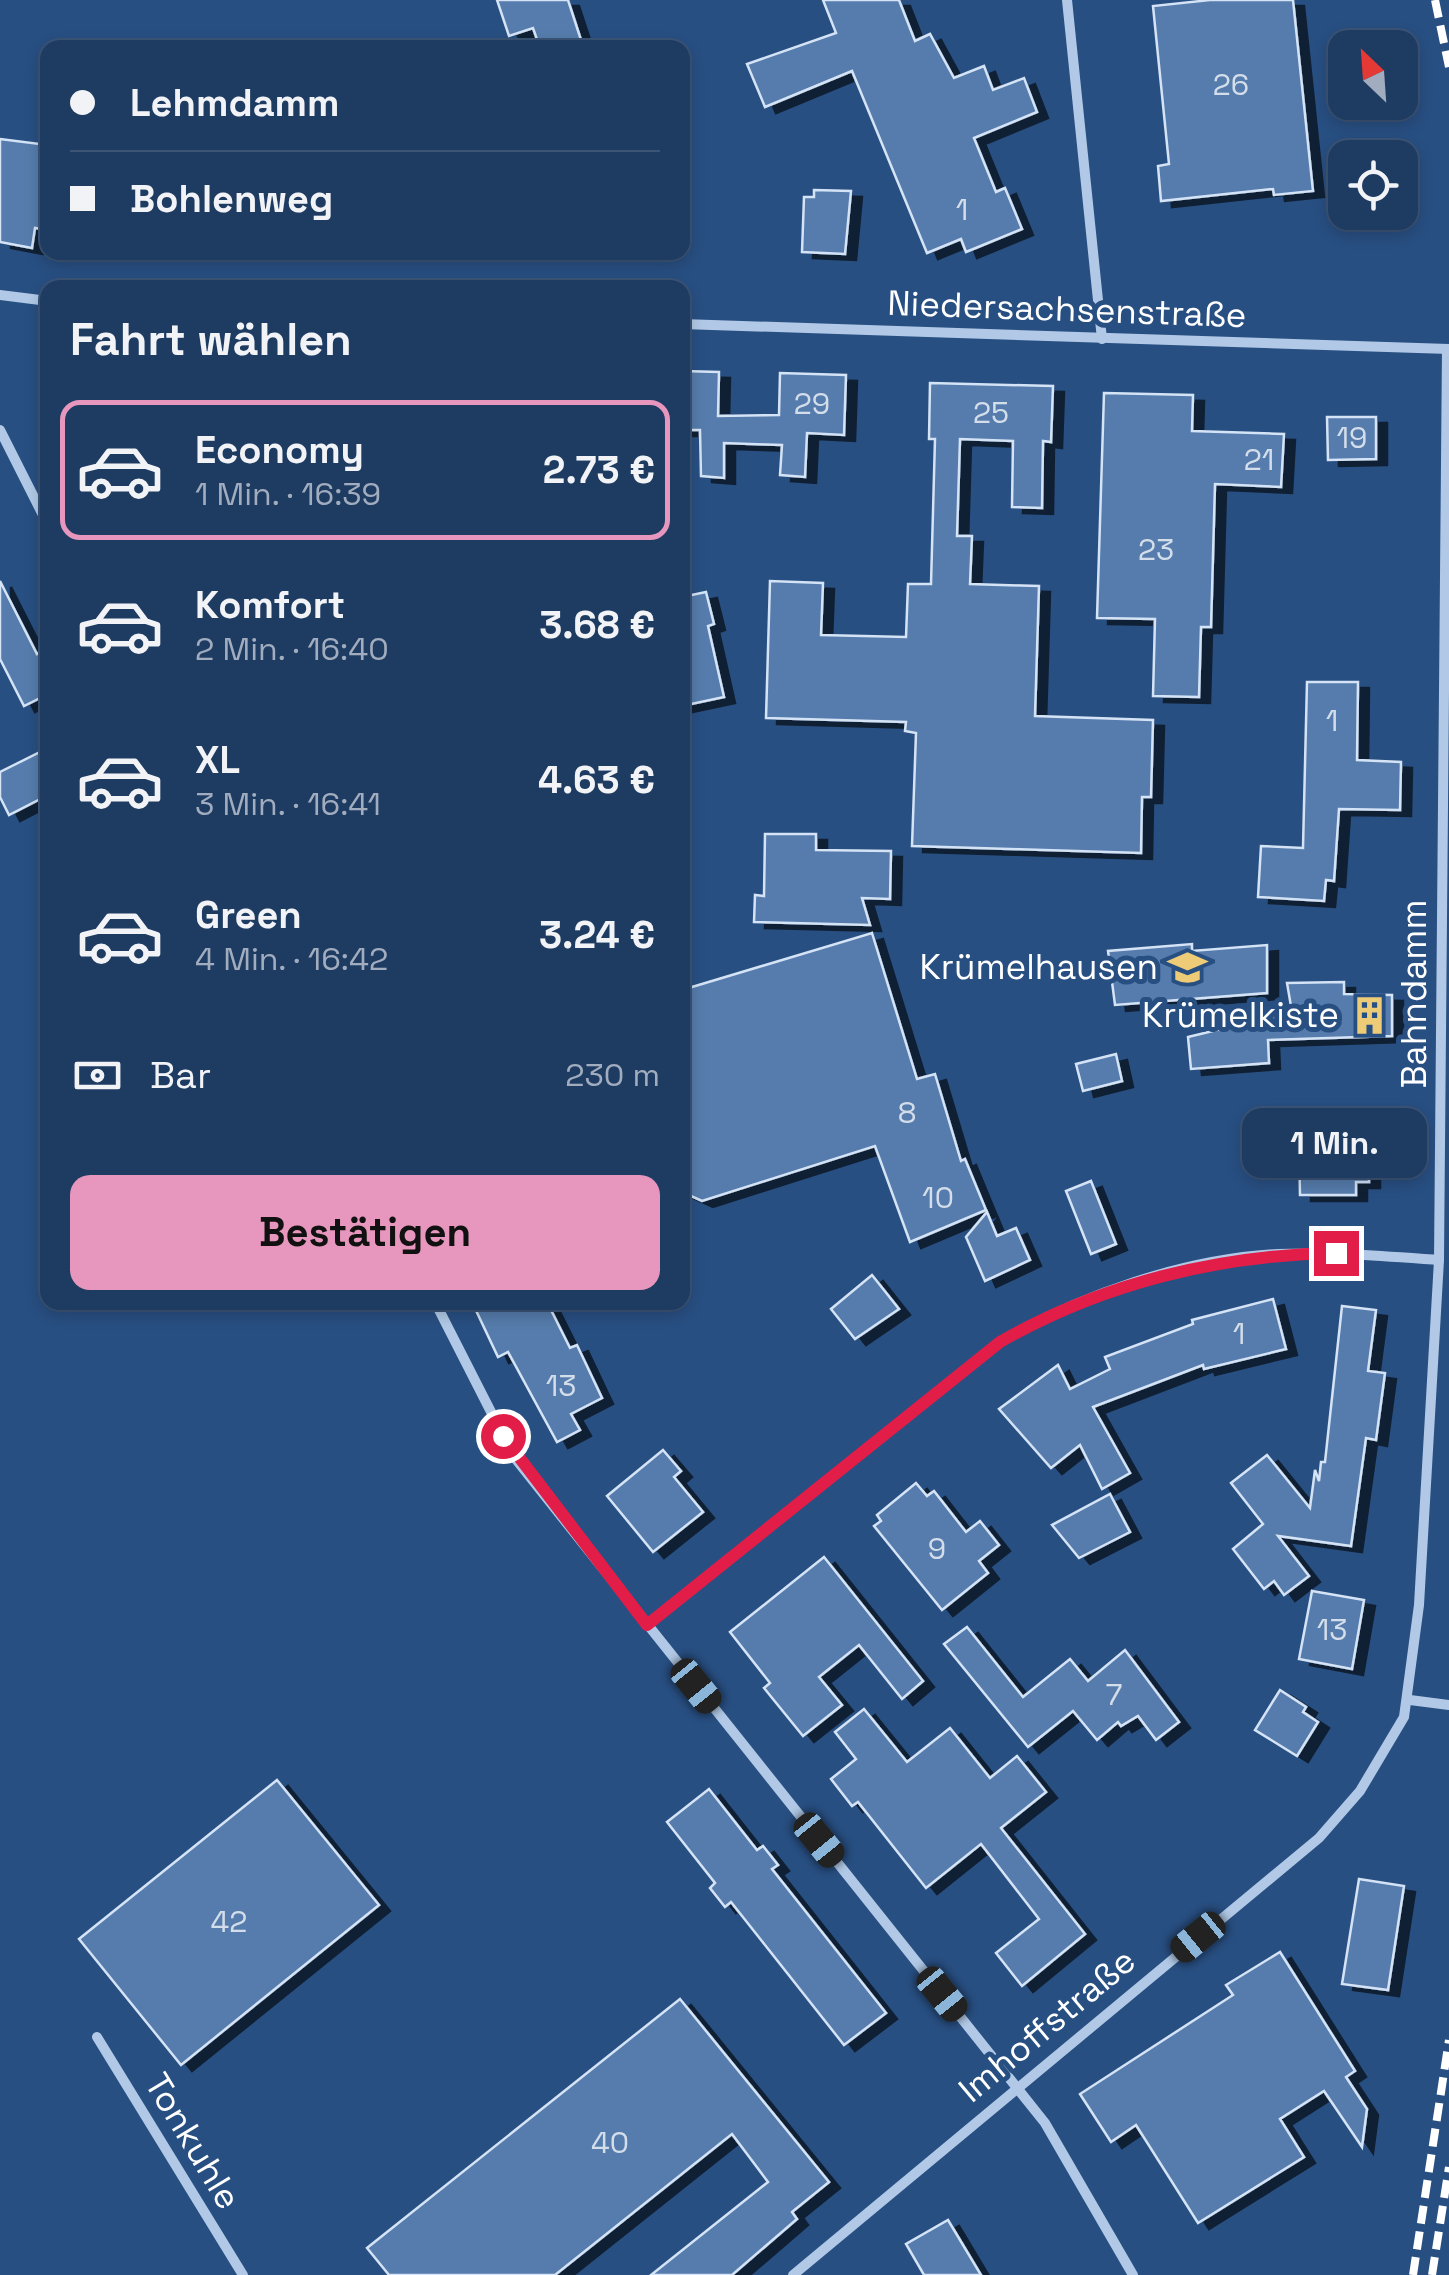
<!DOCTYPE html>
<html lang="de">
<head>
<meta charset="utf-8">
<style>
	:root { --surface:#1e3b62; --page:#2b466b; --text:#f1f3f6; --muted:#a1adbe; --line:#3c5577; --accent:#e797bd }
	body { margin:0; font-family:"Space Grotesk",sans-serif; background:var(--page); color:var(--text); height:100vh; display:flex; flex-direction:column; font-size:38px; white-space:nowrap }
	* { box-sizing:border-box; margin:0 }
	p { font-size:32px; color:var(--muted) }
	.icon { flex:none; width:55px; height:55px; fill:none; stroke:currentColor; stroke-width:2; stroke-linecap:round; stroke-linejoin:round }
	.map { position:relative; flex:1; overflow:hidden }
	.side { position:absolute; left:40px; top:280px; width:650px; height:1030px; display:flex; flex-direction:column; background:var(--surface); border-radius:20px; box-shadow:0 5px 15px #0003,0 0 0 2px var(--line) }
	.side>* { flex:none }
	.top-card { position:absolute; left:40px; top:40px; width:650px; height:220px; border-radius:20px; box-shadow:0 5px 15px #0003,0 0 0 2px var(--line); display:grid; align-content:center; height:220px; padding:0 30px; background:var(--surface) }
	.needle { width:65px; rotate:335deg }
	.buttons { position:absolute; left:1328px; top:30px; display:grid; gap:20px }
	.buttons a { display:grid; place-items:center; width:90px; height:90px; border-radius:20px; background:var(--surface); box-shadow:0 5px 15px #0003,0 0 0 2px var(--line); font-size:50px }
	.end { position:absolute; width:45px; height:45px; margin:-22px; border:12px solid #e11d48; background:#fff; box-shadow:0 0 0 5px #fff }
	.from { border-radius:50% }
	.bubble { position:absolute; height:70px; border-radius:20px; background:var(--surface); box-shadow:0 5px 15px #0003,0 0 0 2px var(--line); font-size:32px; font-weight:700; line-height:70px; text-align:center }
	.car { position:absolute; width:30px; height:60px; margin:-30px -15px; border-radius:12px; box-shadow:0 0 8px 2px #0007; background:linear-gradient(#222 24%,#8ab4d8 0 40%,#222 0 76%,#8ab4d8 0 86%,#222 0) }
	.top-card b { display:flex; align-items:center; gap:35px; height:95px; font-size:38px }
	.top-card b+b { border-top:2px solid var(--line) }
	.top-card i { width:25px; height:25px; background:var(--text) }
	ul { padding:0; list-style:none }
	li { display:flex; align-items:center; gap:30px; height:140px; margin:0 20px 15px; padding:0 10px; border:5px solid transparent; border-radius:20px }
	li div { flex:1 }
	li b { display:block; font-size:38px }
	li em { font-style:normal; font-weight:700 }
	li.selected { border-color:var(--accent) }
	li>.icon { width:90px; height:90px; stroke-width:1.5 }
	h2 { padding:0 30px; font-size:45px; line-height:120px }
	.pay { display:flex; align-items:center; gap:25px; height:110px; padding:0 30px; font-size:38px }
	.pay p { margin-inline-start:auto }
	.primary-button { display:flex; gap:20px; margin-top:auto; padding:20px 30px }
	.primary-button a { flex:1; height:115px; border-radius:20px; background:var(--accent); color:#111; font-size:40px; font-weight:700; line-height:115px; text-align:center }
	.map>svg:first-child { display:block }
	.building { fill:#557bac; stroke:#d4e3f5; stroke-width:2.5; filter:url(#shadow) }
	.lines { fill:none; stroke-linecap:round; stroke-linejoin:round }
	.minor { stroke:#b1c9e6; stroke-width:10 }
	.rail { stroke:#fff; stroke-width:8; stroke-dasharray:18 8; stroke-linecap:butt }
	.route { stroke:#e11d48; stroke-width:12 }
	.labels { text-anchor:middle; stroke-width:10; stroke-linejoin:round; paint-order:stroke }
	.number-label { font-size:30px; fill:#d4deea }
	.street-label { font-size:35px; fill:#fff; stroke:#284f82 }
	.poi-label { font-size:35px; fill:#fff; stroke:#284f82; text-anchor:end }
</style>
</head>
<body>
<div class="map">
<svg width="1449" height="2275" viewBox="0 0 1449 2275">
	<defs>
		<filter id="shadow"><feDropShadow dx="11" dy="6" stdDeviation="0" flood-color="#0009"/></filter>
	</defs>
	<rect width="100%" height="100%" fill="#284f82"/>
	<g class="building">
		<path d="M497,0H568L582,43L540,48L533,28L509,36Z"/>
		<path d="M823,0H899L915,41L930,34L954,78L984,66L993,90L1024,78L1037,112L974,138L996,192L1005,188L1022,229L966,252L961,239L927,253L852,71L765,107L747,64L836,33Z"/>
		<path d="M1210,0H1293L1313,191L1274,195L1273,189L1161,201L1158,166L1169,164L1153,6Z"/>
		<path d="M0,139L48,145V198L42,229L35,228L32,248L0,242Z"/>
		<path d="M814,190L851,191L845,254L802,252L804,197H814Z"/>
		<path d="M682,371L719,372L718,416L779,415L780,373L846,375L844,435L807,433L805,477L780,475L782,445L724,443V478L701,476L700,430H682Z"/>
		<path d="M930,383L1053,386L1051,442L1043,441L1042,508L1012,507L1013,441L960,439L957,536H972L970,584L1039,586L1035,716L1153,720L1151,797H1142L1141,853L912,846L916,733L905,731L906,722L766,718L770,581L823,583L821,635L906,637L908,584H931L935,439H929Z"/>
		<path d="M1104,393L1193,395L1192,431L1284,434L1281,487L1215,484L1211,627H1201L1199,697L1153,696L1155,619L1097,618Z"/>
		<path d="M1327,417H1376V459L1328,460Z"/>
		<path d="M0,581L37,654L48,649V694L24,706L0,659Z"/>
		<path d="M706,592L714,624L708,626L724,697L682,706V597Z"/>
		<path d="M1307,682H1358L1357,760L1401,762L1400,810L1339,809L1334,881L1326,880L1324,901L1258,897L1261,846L1303,848Z"/>
		<path d="M48,748V795L9,815L0,797V772Z"/>
		<path d="M765,834H816V850L891,851L890,899L862,898L870,925L754,922L755,895L764,896Z"/>
		<path d="M872,933L917,1079L935,1074L961,1161L965,1159L986,1210L910,1242L875,1146L702,1201L682,1192V990Z"/>
		<path d="M1192,944V951L1267,945V993L1115,1005L1108,951Z"/>
		<path d="M1344,982V994L1392,995V1036L1268,1040L1269,1063L1191,1069L1188,1037L1292,1012L1287,983Z"/>
		<path d="M1116,1054L1122,1081L1083,1091L1076,1064Z"/>
		<path d="M1299,1145H1356V1158H1369V1182H1356V1195H1300Z"/>
		<path d="M1091,1181L1116,1244L1091,1254L1066,1191Z"/>
		<path d="M987,1212L997,1236L1016,1228L1030,1260L985,1281L966,1237Z"/>
		<path d="M872,1275L899,1309L855,1339L831,1309Z"/>
		<path d="M1273,1299L1286,1349L1204,1369L1203,1365L1093,1407L1130,1473L1102,1489L1080,1445L1051,1468L999,1409L1058,1365L1070,1389L1110,1369L1105,1357L1193,1324L1192,1320Z"/>
		<path d="M472,1302H547L570,1348L577,1345L602,1398L571,1414L580,1430L557,1442L508,1352L498,1357Z"/>
		<path d="M1342,1306L1376,1310L1368,1371L1385,1373L1376,1440L1366,1438L1351,1546L1278,1536L1309,1576L1284,1595L1274,1581L1264,1589L1233,1549L1263,1524L1231,1483L1267,1455L1310,1508L1315,1470L1319,1481L1321,1462H1325Z"/>
		<path d="M663,1450L681,1471L674,1477L703,1512L653,1552L607,1496Z"/>
		<path d="M916,1483L927,1496L934,1491L966,1532L980,1521L999,1545L979,1561L988,1573L942,1610L874,1526L881,1521L877,1515Z"/>
		<path d="M1110,1494L1130,1532L1079,1558L1052,1525Z"/>
		<path d="M824,1557L923,1681L902,1699L859,1645L819,1677L842,1705L803,1736L764,1688L770,1683L730,1632Z"/>
		<path d="M1312,1591L1364,1600L1352,1669L1299,1659Z"/>
		<path d="M967,1627L1023,1697L1070,1659L1088,1681L1125,1650L1179,1722L1156,1740L1138,1716L1121,1726L1118,1722L1097,1740L1073,1711L1028,1747L944,1644Z"/>
		<path d="M1280,1690L1306,1707L1303,1712L1318,1722L1297,1756L1255,1730Z"/>
		<path d="M864,1709L907,1762L950,1728L990,1778L1017,1756L1046,1792L1001,1828L1085,1934L1022,1986L996,1953L1039,1919L981,1844L926,1888L858,1802L852,1806L831,1779L856,1759L835,1732Z"/>
		<path d="M277,1780L379,1905L181,2065L79,1939Z"/>
		<path d="M709,1789L757,1850L763,1846L778,1865L772,1869L886,2013L844,2045L731,1902L725,1907L710,1888L715,1883L667,1822Z"/>
		<path d="M1359,1879L1404,1886L1388,1990L1342,1984Z"/>
		<path d="M1280,1952L1355,2071L1346,2077L1367,2109L1362,2147L1324,2091L1280,2119L1304,2157L1198,2223L1136,2125L1111,2142L1080,2094L1233,1995L1226,1985Z"/>
		<path d="M680,1999L829,2182L792,2212L797,2219L732,2275H651L768,2182L732,2134L555,2275H389L367,2248Z"/>
		<path d="M948,2220L981,2275H924L906,2244Z"/>
	</g>
	<g class="lines">
		<g class="minor">
			<path d="M1067,0L1102,339"/>
			<path d="M0,295L48,301"/>
			<path d="M682,324L1449,349"/>
			<path d="M0,430L48,525"/>
			<path d="M435,1302L514,1457L1045,2123L1133,2275"/>
			<path d="M647,1625L1000,1342C1081,1295 1183,1259 1278,1254C1332,1252 1385,1256 1439,1260"/>
			<path d="M1410,1700L1449,1705"/>
			<path d="M97,2037L243,2275"/>
			<path d="M793,2275L1319,1838L1360,1791L1404,1717L1419,1605L1439,1260L1447,349"/>
		</g>
		<g class="rail">
			<path d="M1435,0L1449,67"/>
			<path d="M1413,2275L1449,2040"/>
			<path d="M1432,2275L1449,2167"/>
		</g>
	</g>
	<g class="lines">
		<path class="route" d="M503,1436L647,1625L1000,1342C1103,1283 1219,1255 1336,1253"/>
	</g>
	<defs>
		<symbol id="school-bare" viewBox="-9 -9 18 18"><path d="M0-5L7-2L0 1L-7-2ZM-4 1L0 2.5L4 1V4Q0 6-4 4Z" fill="#ec7" stroke="#284f82" stroke-width="2.5" paint-order="stroke"/></symbol>
		<symbol id="building-bare" viewBox="-9 -9 18 18"><path d="M-4-6H4V6H1V3H-1V6H-4ZM-2.5-4.3h1.7v1.8h-1.7ZM.8-4.3h1.7v1.8H.8ZM-2.5-1h1.7V.8h-1.7ZM.8-1h1.7V.8H.8Z" fill="#ec7" stroke="#284f82" stroke-width="2.5" paint-order="stroke"/></symbol>
	</defs>
	<g fill-rule="evenodd">
		<use href="#school-bare" x="1160" y="940" width="55" height="55"/>
		<use href="#building-bare" x="1342" y="988" width="55" height="55"/>
	</g>
	<g class="labels">
		<g class="number-label">
			<text x="1231" y="95">26</text>
			<text x="962" y="220">1</text>
			<text x="812" y="414">29</text>
			<text x="991" y="423">25</text>
			<text x="1352" y="448">19</text>
			<text x="1259" y="470">21</text>
			<text x="1156" y="560">23</text>
			<text x="1332" y="731">1</text>
			<text x="907" y="1123">8</text>
			<text x="938" y="1208">10</text>
			<text x="1239" y="1344">1</text>
			<text x="561" y="1396">13</text>
			<text x="937" y="1559">9</text>
			<text x="1332" y="1640">13</text>
			<text x="1114" y="1705">7</text>
			<text x="229" y="1932">42</text>
			<text x="610" y="2153">40</text>
		</g>
		<g class="street-label">
			<text transform="translate(1067 309) rotate(2)" y="12">Niedersachsenstraße</text>
			<text transform="translate(1414 994) rotate(-90)" y="12">Bahndamm</text>
			<text transform="translate(1047 2025) rotate(-40)" y="12">Imhoffstraße</text>
			<text transform="translate(193 2141) rotate(59)" y="12">Tonkuhle</text>
		</g>
		<g class="poi-label">
			<text x="1158" y="979">Krümelhausen</text>
			<text x="1339" y="1027">Krümelkiste</text>
		</g>
	</g>
</svg>
<div class="buttons">
<a><svg class="needle" viewBox="-14 -14 28 28"><path d="M0-13l5 13h-10z" fill="#e53935"/><path d="M0 13l5-13h-10z" fill="#a1adbe"/></svg></a>
<a><svg class="icon" aria-label="locate" viewBox="0 0 24 24"><circle cx="12" cy="12" r="6"/><path d="M12 2v4M12 18v4M2 12h4M18 12h4"/></svg></a>
</div>
<i class="end from" style="left:503px;top:1436px"></i>
<i class="end" style="left:1336px;top:1253px"></i>
<div class="bubble" style="left:1242px;top:1108px;width:185px">1 Min.</div>
<i class="car" style="left:696px;top:1686px;rotate:141deg"></i>
<i class="car" style="left:819px;top:1840px;rotate:141deg"></i>
<i class="car" style="left:1198px;top:1937px;rotate:231deg"></i>
<i class="car" style="left:942px;top:1994px;rotate:141deg"></i>
<div class="top-card">
<b><i class="from"></i>Lehmdamm</b>
<b><i></i>Bohlenweg</b>
</div>
<section class="side">
<h2>Fahrt wählen</h2>
<ul>
<li class="selected"><svg class="icon" aria-label="car" viewBox="0 0 24 24"><path d="M5 17H2v-5l4-1 3-4h7l3 4 3 1v5h-3M9 17h6M6 11h13"/><circle cx="7" cy="17" r="2"/><circle cx="17" cy="17" r="2"/></svg><div><b>Economy</b><p>1 Min. · 16:39</p></div><em>2.73 €</em></li>
<li><svg class="icon" aria-label="car" viewBox="0 0 24 24"><path d="M5 17H2v-5l4-1 3-4h7l3 4 3 1v5h-3M9 17h6M6 11h13"/><circle cx="7" cy="17" r="2"/><circle cx="17" cy="17" r="2"/></svg><div><b>Komfort</b><p>2 Min. · 16:40</p></div><em>3.68 €</em></li>
<li><svg class="icon" aria-label="car" viewBox="0 0 24 24"><path d="M5 17H2v-5l4-1 3-4h7l3 4 3 1v5h-3M9 17h6M6 11h13"/><circle cx="7" cy="17" r="2"/><circle cx="17" cy="17" r="2"/></svg><div><b>XL</b><p>3 Min. · 16:41</p></div><em>4.63 €</em></li>
<li><svg class="icon" aria-label="car" viewBox="0 0 24 24"><path d="M5 17H2v-5l4-1 3-4h7l3 4 3 1v5h-3M9 17h6M6 11h13"/><circle cx="7" cy="17" r="2"/><circle cx="17" cy="17" r="2"/></svg><div><b>Green</b><p>4 Min. · 16:42</p></div><em>3.24 €</em></li>
</ul>
<div class="pay"><svg class="icon" aria-label="cash" viewBox="0 0 24 24"><path d="M3 7h18v10H3z"/><circle cx="12" cy="12" r="2"/></svg>Bar<p>230 m</p></div>
<div class="primary-button"><a>Bestätigen</a></div>
</section>
</div>
</body>
</html>
